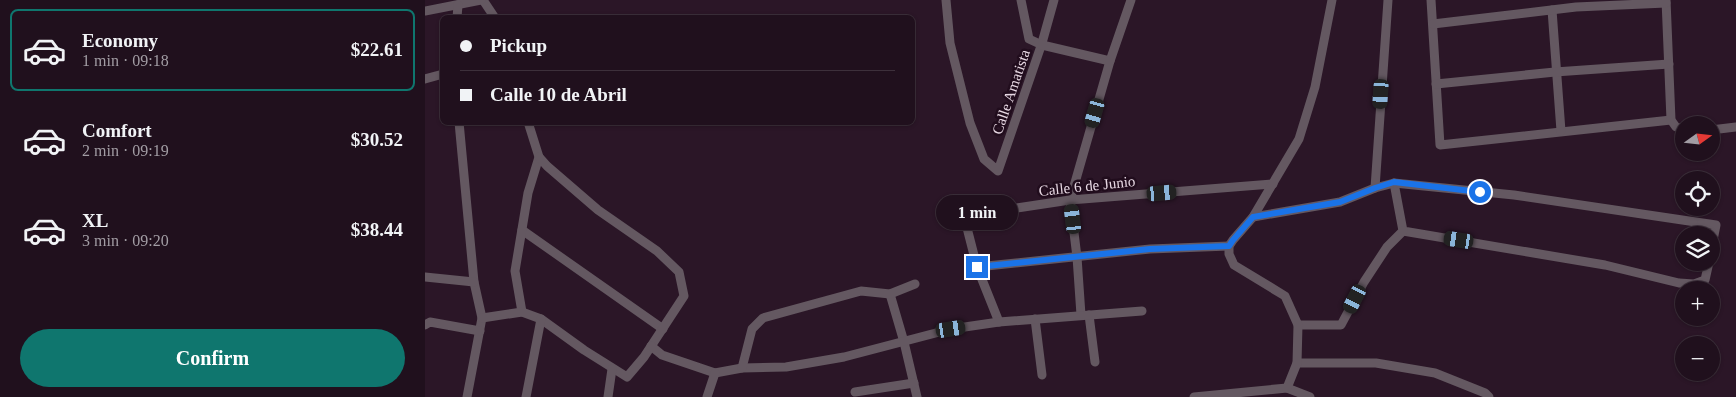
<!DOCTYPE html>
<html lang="en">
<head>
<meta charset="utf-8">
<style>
	:root { --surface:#20101d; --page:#2d1e2a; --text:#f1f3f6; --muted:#a29da4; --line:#3d303b; --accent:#0f766e }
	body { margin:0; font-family:Georgia,serif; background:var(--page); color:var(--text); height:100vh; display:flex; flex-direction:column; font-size:19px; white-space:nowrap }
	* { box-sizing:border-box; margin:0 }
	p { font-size:16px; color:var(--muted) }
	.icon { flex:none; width:28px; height:28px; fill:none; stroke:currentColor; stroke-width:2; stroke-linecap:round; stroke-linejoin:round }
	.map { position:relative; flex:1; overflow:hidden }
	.side { display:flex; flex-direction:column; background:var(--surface); width:425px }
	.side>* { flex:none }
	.hud { position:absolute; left:15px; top:15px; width:475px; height:110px; border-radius:8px; box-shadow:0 1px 4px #0004,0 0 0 1px var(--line); display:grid; align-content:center; height:110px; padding:0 20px; background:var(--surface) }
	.needle { width:32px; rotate:75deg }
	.buttons { position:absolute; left:1250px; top:116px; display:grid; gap:10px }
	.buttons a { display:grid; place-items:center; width:45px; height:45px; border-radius:50%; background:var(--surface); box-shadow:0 1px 4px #0004,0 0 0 1px var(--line); font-size:25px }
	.end { position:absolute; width:22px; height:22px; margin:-11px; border:6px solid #1a73e8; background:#fff; box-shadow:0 0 0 2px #fff }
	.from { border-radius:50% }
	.bubble { position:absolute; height:35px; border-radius:18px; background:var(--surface); box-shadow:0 1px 4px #0004,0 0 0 1px var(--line); font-size:16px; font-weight:600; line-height:35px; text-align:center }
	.car { position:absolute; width:15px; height:30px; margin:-15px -8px; border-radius:6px; box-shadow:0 0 4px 1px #0007; background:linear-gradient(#222 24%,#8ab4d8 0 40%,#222 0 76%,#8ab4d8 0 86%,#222 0) }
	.hud b { display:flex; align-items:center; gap:18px; height:48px; font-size:19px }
	.hud b+b { border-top:1px solid var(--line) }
	.hud i { width:12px; height:12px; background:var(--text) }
	ul { padding:9px 0 0; list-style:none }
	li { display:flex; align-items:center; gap:15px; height:82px; margin:0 10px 8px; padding:0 10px; border:2px solid transparent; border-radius:8px }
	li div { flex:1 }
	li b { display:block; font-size:19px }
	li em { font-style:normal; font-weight:600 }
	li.selected { border-color:var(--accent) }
	li>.icon { width:45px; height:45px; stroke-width:1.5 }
	.button { display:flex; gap:10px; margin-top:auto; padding:10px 20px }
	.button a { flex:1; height:58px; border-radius:30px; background:var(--accent); color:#fff; font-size:20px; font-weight:600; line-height:58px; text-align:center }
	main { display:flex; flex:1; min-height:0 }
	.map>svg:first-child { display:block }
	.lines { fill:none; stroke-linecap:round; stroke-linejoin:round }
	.street { stroke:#645861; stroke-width:9 }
	.route { stroke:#1a73e8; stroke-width:6 }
	.labels { text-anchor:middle; stroke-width:5; stroke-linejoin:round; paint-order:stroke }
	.street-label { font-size:15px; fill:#e7d8e3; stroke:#210d1d }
</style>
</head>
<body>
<main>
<section class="side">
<ul>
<li class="selected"><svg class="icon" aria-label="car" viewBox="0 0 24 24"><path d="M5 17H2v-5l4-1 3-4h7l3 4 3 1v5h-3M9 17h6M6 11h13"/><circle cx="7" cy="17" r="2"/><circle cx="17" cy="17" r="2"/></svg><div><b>Economy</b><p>1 min · 09:18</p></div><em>$22.61</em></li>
<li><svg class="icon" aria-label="car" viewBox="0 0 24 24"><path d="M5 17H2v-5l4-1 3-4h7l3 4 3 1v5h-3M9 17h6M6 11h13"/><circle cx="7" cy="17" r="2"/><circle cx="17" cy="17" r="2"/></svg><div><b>Comfort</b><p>2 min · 09:19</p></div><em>$30.52</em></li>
<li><svg class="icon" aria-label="car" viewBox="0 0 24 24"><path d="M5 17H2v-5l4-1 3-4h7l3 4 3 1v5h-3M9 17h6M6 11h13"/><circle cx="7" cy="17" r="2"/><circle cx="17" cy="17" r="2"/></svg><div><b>XL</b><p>3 min · 09:20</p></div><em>$38.44</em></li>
</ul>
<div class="button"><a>Confirm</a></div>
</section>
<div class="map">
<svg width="1311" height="397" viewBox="0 0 1311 397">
	<rect width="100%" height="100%" fill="#2b1627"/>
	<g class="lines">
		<g class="street">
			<path d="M58,0L70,18"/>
			<path d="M521,0L525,43L545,123L559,159L573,171L617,43L629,0"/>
			<path d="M596,0L604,39L617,45L685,61"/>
			<path d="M1006,0L1015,145L1246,120"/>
			<path d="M1241,0L1246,120L1251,127L1259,129"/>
			<path d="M1127,10L1136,131"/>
			<path d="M0,11L56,0"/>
			<path d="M32,18L33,5"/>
			<path d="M1008,24L1151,7L1241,3"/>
			<path d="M0,79L18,74"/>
			<path d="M1011,84L1130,72L1244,64"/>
			<path d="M34,122L49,282L57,318L42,397"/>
			<path d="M1286,130L1311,127"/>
			<path d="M969,183L978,231L1180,265L1254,283L1269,284L1280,280L1284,262"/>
			<path d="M950,188L963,0"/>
			<path d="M828,217L915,202L950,188L969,183L1089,195L1291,225L1286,250"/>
			<path d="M97,230L238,329"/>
			<path d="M552,267L725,249L804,246"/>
			<path d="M0,277L49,282"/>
			<path d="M465,294L479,342L492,397"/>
			<path d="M97,312L90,271L103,193L114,157L103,122"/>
			<path d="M656,315L652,257L645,200L685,61L706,0"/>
			<path d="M664,315L670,362"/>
			<path d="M57,318L97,312L116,319L159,350L202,377L219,357L259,296L254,272L232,251L173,210L122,166L114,157"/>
			<path d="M610,319L617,375"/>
			<path d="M574,322L552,267L539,216L645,200L848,184"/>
			<path d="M0,325L5,322L55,331"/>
			<path d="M873,325H916L939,282L962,247L978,231"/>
			<path d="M226,346L237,355L290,373L317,368L361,367L419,357L526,329L574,322L717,311"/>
			<path d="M872,363H951L1010,373L1060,393L1064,397"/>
			<path d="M317,368L327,329L338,318L436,291L465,294L490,284"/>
			<path d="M862,388L885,397"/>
			<path d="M430,392L489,383"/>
			<path d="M101,397L116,319"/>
			<path d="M183,397L187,369"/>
			<path d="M282,397L290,373"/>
			<path d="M769,397L862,388L872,363L873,325L860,296L809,265L804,254V246L808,240L828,217L874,139L890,87L907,0"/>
		</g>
	</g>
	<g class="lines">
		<path class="route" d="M552,267L725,249L804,246L808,240L828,217L915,202L950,188L969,182L1055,192"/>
	</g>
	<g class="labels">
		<g class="street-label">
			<text transform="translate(586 92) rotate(-71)" y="5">Calle Amatista</text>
			<text transform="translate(662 186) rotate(-6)" y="5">Calle 6 de Junio</text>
		</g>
	</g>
</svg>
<div class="buttons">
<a><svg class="needle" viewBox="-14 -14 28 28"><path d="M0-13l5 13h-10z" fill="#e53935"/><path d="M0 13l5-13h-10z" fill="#a29da4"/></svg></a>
<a><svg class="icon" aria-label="locate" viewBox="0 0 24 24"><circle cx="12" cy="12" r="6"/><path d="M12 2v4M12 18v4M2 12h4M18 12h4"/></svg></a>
<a><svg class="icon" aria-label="layers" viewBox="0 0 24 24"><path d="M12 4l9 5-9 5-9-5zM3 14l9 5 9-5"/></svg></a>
<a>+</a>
<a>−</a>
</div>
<i class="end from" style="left:1055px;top:192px"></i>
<i class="end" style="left:552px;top:267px"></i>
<div class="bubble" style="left:511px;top:195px;width:82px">1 min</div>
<i class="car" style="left:956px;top:94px;rotate:184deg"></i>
<i class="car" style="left:670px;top:113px;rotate:196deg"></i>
<i class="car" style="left:737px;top:193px;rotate:85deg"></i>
<i class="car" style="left:648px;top:219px;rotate:353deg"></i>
<i class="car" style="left:1034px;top:240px;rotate:279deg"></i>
<i class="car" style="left:930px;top:299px;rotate:207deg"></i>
<i class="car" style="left:526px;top:329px;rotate:81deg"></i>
<div class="hud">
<b><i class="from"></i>Pickup</b>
<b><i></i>Calle 10 de Abril</b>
</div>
</div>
</main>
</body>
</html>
